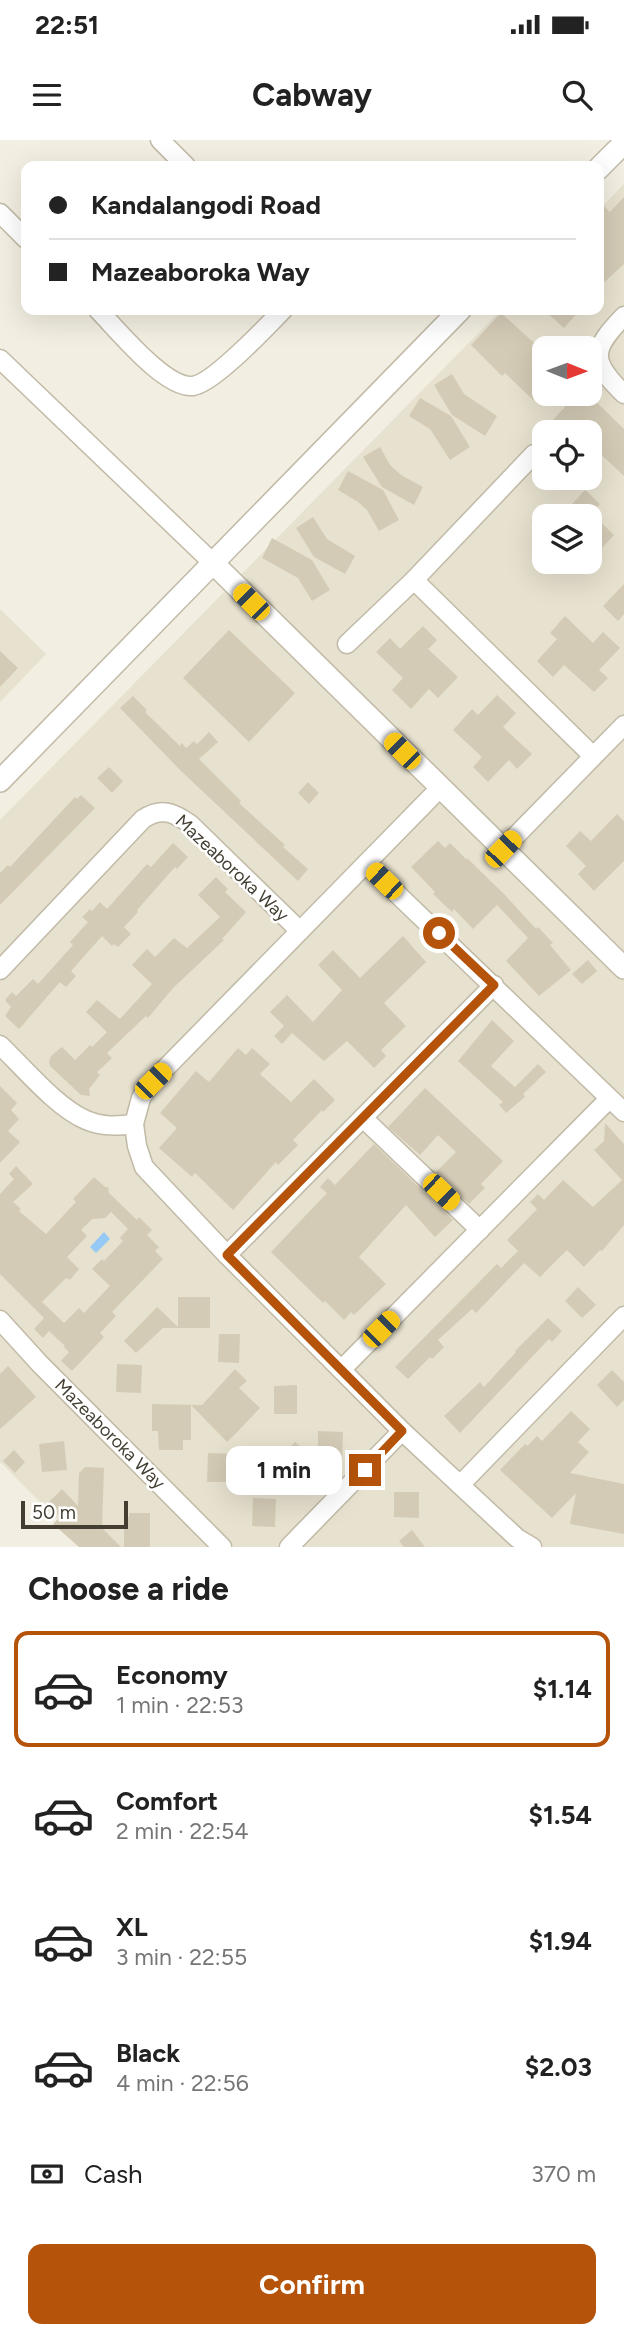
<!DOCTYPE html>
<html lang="en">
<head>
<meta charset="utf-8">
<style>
	:root { --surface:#fff; --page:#f2f2f2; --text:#222; --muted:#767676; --line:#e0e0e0; --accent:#b45309 }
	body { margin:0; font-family:Figtree,sans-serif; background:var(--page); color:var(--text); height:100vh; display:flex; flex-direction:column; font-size:26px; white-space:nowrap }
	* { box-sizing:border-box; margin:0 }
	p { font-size:23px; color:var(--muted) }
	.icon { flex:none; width:38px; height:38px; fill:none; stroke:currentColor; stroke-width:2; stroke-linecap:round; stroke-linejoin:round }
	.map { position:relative; height:1407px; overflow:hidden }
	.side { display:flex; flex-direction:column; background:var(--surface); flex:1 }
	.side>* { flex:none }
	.banner { position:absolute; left:21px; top:21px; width:583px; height:154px; border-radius:14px; box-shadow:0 7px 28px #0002; display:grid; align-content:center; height:154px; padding:0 28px; background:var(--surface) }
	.needle { width:46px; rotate:91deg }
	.tools { position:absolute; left:532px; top:196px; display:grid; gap:14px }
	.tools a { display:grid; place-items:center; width:70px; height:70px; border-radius:14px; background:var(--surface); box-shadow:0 7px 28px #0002; font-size:35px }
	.scale { position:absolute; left:21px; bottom:18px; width:107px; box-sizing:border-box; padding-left:7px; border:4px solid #443e32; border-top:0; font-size:19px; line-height:24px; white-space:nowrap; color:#443e32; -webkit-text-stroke:5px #fff; paint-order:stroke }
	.end { position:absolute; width:32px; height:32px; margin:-16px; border:9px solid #b45309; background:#fff; box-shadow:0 0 0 4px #fff }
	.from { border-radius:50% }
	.bubble { position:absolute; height:49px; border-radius:14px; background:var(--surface); box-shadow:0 7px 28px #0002; font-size:23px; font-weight:700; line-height:49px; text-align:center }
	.car { position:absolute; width:21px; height:42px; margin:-21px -10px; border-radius:9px; box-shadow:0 0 5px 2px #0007; background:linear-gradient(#f5c518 24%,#345 0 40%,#f5c518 0 76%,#345 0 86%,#f5c518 0) }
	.banner b { display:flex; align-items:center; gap:24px; height:66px; font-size:26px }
	.banner b+b { border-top:2px solid var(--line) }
	.banner i { width:18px; height:18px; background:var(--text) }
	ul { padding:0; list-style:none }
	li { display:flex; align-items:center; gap:21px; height:116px; margin:0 14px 10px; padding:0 14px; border:4px solid transparent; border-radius:14px }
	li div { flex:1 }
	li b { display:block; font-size:26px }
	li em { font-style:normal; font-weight:700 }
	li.on { border-color:var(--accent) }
	li>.icon { width:63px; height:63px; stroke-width:1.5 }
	h2 { padding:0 28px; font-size:32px; line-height:84px }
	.pay { display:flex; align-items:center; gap:18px; height:77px; padding:0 28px; font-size:26px }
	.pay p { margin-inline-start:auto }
	.action { display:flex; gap:14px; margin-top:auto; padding:14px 28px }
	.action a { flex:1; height:80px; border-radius:14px; background:var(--accent); color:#fff; font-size:28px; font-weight:700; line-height:80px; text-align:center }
	.status { display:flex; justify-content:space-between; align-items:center; height:49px; padding:0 35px; background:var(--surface); direction:ltr }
	.status svg { height:19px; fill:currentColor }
	header { display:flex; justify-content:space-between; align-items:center; height:91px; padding:0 28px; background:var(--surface); font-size:32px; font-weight:700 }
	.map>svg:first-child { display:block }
	.residential { fill:#e7e1cf; fill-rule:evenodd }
	.water { fill:#97c9f6 }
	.building { fill:#d4cbb6; fill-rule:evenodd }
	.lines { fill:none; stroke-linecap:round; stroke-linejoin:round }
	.minor-casing { stroke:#c1baa6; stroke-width:21 }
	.tertiary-casing { stroke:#c1baa6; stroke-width:24 }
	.minor { stroke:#fff; stroke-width:18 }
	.tertiary { stroke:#fff; stroke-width:21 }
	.route { stroke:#b45309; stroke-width:9 }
	.labels { text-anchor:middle; stroke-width:5; stroke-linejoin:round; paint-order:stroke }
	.street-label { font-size:18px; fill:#443e32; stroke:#fff }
</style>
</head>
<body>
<div class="status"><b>22:51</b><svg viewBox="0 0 49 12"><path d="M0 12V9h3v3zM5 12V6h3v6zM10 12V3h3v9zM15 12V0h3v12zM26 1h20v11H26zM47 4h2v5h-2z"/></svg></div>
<header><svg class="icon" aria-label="menu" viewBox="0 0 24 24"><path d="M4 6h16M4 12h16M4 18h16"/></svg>Cabway<svg class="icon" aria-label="search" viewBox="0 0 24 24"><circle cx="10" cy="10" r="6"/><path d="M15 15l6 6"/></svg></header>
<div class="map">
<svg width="624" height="1407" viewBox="0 0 624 1407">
	<rect width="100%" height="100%" fill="#f2eee1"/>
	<g class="residential">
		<path d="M624,44V1407H85L0,1322V680L501,170H598L599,70ZM544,208H590V254H544ZM544,292H590V338H544ZM544,376H590V422H544Z"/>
		<path d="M0,469L46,514L0,562Z"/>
	</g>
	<path class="water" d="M104,1092L110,1099L96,1113L90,1107Z"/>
	<g class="building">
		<path d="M624,57V124L598,148V72L604,66L610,72Z"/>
		<path d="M544,170H580L564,188Z"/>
		<path d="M501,173L544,212V248L533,260L505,233L502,236L471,205Z"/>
		<path d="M452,234L464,254L497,276L485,296L452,275L434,245Z"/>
		<path d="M552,254H588L624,289V336L590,304V292H560L550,283L565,267Z"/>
		<path d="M420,258L451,276L470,307L450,320L430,289L409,276Z"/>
		<path d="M380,307L390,325L401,335L423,347L414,365L382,347L363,317Z"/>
		<path d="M348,331L383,350L399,380L379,391L367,370L358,362L338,350Z"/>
		<path d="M585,350L600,364L591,373L614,395L599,411L590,402V375L561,376Z"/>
		<path d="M544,366V393L531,381Z"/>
		<path d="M313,377L327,399L355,416L345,434L314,417L296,388Z"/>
		<path d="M272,398L312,420L330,450L312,461L298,438L262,418Z"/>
		<path d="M624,444V474L618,481L603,466Z"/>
		<path d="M565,476L593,503L603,492L620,508L599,530L608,538L594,552L564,525L553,537L537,521L557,499L550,493Z"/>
		<path d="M423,486L437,500L428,509L458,537L438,558L429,549L411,569L392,550L403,538L376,512L390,498L400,509Z"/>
		<path d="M229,490L295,553L249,602L183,538Z"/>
		<path d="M0,511L18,528L0,547Z"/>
		<path d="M497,555L516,573L503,587L532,614L517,629L509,620L488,642L473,627L482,617L453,590L472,569L478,575Z"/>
		<path d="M133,556L147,570L145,572L180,606L182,603L186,608L194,601L197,604L209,592L218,602L199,619L241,661L239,663L285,705L283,707L308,729L298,741L181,631L120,568Z"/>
		<path d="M109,627L123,641L112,653L97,638Z"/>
		<path d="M308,642L319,653L309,664L298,653Z"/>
		<path d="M81,655L95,668L0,765V733L8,725L10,727L75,657L77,659Z"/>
		<path d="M617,674L624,681V721L594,751L578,734L586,726L566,706L580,691L591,701Z"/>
		<path d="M438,701L445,708L450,703L466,719L467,718L506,756L536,789L538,787L553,803L550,805L571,830L539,856L506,821L528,798L497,765L473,789L454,769L452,772L433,754L435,752L411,727Z"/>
		<path d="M173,703L188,717L177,729L175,727L137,770L138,772L124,787L131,794L118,807L114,804L112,806L102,796L71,831L76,836L66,847L60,842L19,889L5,876L11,867L5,860L12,852L16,856L33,839L38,844L73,805L70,802L88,782L82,777L90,769L92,771L100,762L107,769L147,724L151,727Z"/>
		<path d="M216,737L228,749L225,752L246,772L222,799L224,800L173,848L148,878L146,876L107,913L112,918L97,932L100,935L89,949L90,956L81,955L50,926L49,922L51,916L62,907L75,920L90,905L92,907L107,892L86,872L97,860L120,879L152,844L132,825L147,809L155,817L174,798L187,808L220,777L198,755Z"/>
		<path d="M403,796L426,822L384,863L406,886L381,910L386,916L374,928L347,901L324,921L292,893L282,904L274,896L284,886L270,872L287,855L313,882L342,850L318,825L333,810L360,838Z"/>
		<path d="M588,820L597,831L582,844L572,834Z"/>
		<path d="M492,880L514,901L491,926L515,947L538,924L546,932L523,954L525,957L506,973L499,965L503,962L458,921Z"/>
		<path d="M238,908L246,915L252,908L270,924L260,934L291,962L314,939L335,960L323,972L322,970L293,1000L298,1005L278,1025L276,1022L233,1070L195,1033L192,1037L159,1008L177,988L160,973L196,931L209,942Z"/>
		<path d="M0,946L17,963L11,970L19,979L8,991L20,1002L0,1023Z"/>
		<path d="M425,948L503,1021L481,1044L485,1048L469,1064L436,1032L456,1012L438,995L420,1015L388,987Z"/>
		<path d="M605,983L624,1004V1085L602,1111L600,1110L584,1127L567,1110L540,1137L524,1123L476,1173L472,1169L438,1200L444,1207L432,1219L430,1217L408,1239L395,1227L497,1124L501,1128L518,1111L507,1100L537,1069L530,1062L538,1054L544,1060L563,1040L593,1067L622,1040L594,1010L604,1001Z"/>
		<path d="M374,1004L453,1080L435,1097L406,1065L359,1117L386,1144L354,1175L351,1172L344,1180L325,1161L323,1163L271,1112L327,1053L320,1047L328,1038L335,1045Z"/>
		<path d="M16,1026L33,1044L13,1062L21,1069L19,1071L46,1094L76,1062L73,1059L94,1037L105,1047H108L109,1053L137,1080L139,1077L152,1090L147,1095L159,1107L155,1111L163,1119L112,1172L116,1176L100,1193L104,1197L72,1231L61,1221L69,1212L64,1207L65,1206L49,1191L43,1198L34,1189L44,1178L0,1134V1054L14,1039L9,1034ZM111,1072L128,1089L120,1098L123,1101L104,1121L102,1119L92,1129L110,1146L84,1173L79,1168L64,1183L42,1162L66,1138L70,1140L79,1129L67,1117L87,1096L81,1090L92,1079L105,1078Z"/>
		<path d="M578,1147L596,1165L582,1178L565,1161Z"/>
		<path d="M178,1157H210V1188H163L136,1213L124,1201L157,1167L178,1187Z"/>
		<path d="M548,1178L562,1191L552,1202L549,1199L460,1293L444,1276L480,1242L484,1247L516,1212L515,1211Z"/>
		<path d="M219,1194H240L239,1223L218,1222Z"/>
		<path d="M117,1224L142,1225L141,1253L116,1252Z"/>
		<path d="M8,1226L36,1257L0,1289V1234Z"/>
		<path d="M235,1229L247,1241L239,1248L260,1268L241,1288L227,1302L191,1265V1300H183V1310H159L158,1291H152V1264L202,1265Z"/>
		<path d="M612,1230L624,1242V1260L617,1267L597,1245Z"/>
		<path d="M297,1245V1274H274V1246Z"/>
		<path d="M571,1271L590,1289L578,1302L589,1312L570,1333L624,1344V1394L570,1384L576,1353L552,1378L500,1330L525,1304L527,1306L537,1296L542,1301Z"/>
		<path d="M318,1291L343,1292L342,1320H318Z"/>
		<path d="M64,1301L67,1330L42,1332L39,1304Z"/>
		<path d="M295,1302L307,1312L275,1347L263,1335Z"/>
		<path d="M14,1310L25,1322L15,1333L3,1321Z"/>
		<path d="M208,1313L234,1314L233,1342H207Z"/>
		<path d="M85,1327L104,1328L102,1388L121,1407H79L53,1384L60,1377L47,1364L62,1349L78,1366L79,1333Z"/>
		<path d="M394,1352H419V1378L394,1377Z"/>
		<path d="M253,1358L276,1359L275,1387L252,1386Z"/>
		<path d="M129,1373H150V1407H124V1377H129Z"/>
		<path d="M412,1390L425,1407H404L399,1401Z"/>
	</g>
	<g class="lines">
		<defs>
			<g id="minor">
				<path d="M160,0L186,26"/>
				<path d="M0,73L26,99"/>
				<path d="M98,170C117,189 165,249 193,246C214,243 266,187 283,170"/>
				<path d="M624,176C591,210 590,221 624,254"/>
				<path d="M0,219L214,424"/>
				<path d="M414,440L593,616"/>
				<path d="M347,504L414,440L534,314"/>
				<path d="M440,648L153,941L141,958L134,984L137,1006L144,1027L227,1115L402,1291L517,1398L532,1407"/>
				<path d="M503,709L624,585"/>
				<path d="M366,724L624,972"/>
				<path d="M0,830L143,679C161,667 173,672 190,684L300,791"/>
				<path d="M0,905C23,927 57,968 86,980C102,987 118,986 134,984"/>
				<path d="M363,978L480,1090"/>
				<path d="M227,1115L494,845"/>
				<path d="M0,1180L40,1224L222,1407"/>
				<path d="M342,1229L609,959"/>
				<path d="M460,1345L624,1176"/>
				<path d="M289,1407L402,1291"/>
			</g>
			<g id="tertiary">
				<path d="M598,29L624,3"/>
				<path d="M214,424L624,828"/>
				<path d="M0,641L460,170"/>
			</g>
		</defs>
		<use href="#minor" class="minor-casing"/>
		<use href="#tertiary" class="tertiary-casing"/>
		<use href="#minor" class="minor"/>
		<use href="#tertiary" class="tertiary"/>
	</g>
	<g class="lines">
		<path class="route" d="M365,1330L402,1291L227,1115L494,845L439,793"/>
	</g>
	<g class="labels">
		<g class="street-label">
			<text transform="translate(232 728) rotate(43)" y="6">Mazeaboroka Way</text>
			<text transform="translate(110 1294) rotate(45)" y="6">Mazeaboroka Way</text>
		</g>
	</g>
</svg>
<div class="tools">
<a><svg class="needle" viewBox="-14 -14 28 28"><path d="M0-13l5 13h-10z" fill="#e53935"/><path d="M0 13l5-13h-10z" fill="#767676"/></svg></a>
<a><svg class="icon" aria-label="locate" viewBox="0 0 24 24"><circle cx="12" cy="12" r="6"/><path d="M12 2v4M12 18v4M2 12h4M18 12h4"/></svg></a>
<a><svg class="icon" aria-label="layers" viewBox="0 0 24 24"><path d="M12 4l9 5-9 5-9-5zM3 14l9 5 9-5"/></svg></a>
</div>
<div class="scale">50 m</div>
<i class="end from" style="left:439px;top:793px"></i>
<i class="end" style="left:365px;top:1330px"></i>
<div class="bubble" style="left:226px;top:1306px;width:116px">1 min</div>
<i class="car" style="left:251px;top:462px;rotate:315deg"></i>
<i class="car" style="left:402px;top:611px;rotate:315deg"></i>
<i class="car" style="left:503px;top:709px;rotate:44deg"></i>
<i class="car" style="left:384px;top:741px;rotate:314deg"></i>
<i class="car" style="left:153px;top:941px;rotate:45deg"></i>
<i class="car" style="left:441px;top:1052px;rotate:134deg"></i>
<i class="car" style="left:381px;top:1189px;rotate:45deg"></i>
<div class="banner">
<b><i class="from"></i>Kandalangodi Road</b>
<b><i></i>Mazeaboroka Way</b>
</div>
</div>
<section class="side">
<h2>Choose a ride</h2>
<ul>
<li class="on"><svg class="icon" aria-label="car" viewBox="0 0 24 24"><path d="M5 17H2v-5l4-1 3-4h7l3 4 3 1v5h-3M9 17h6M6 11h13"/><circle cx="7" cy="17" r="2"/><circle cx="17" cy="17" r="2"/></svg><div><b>Economy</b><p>1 min · 22:53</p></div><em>$1.14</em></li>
<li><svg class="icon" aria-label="car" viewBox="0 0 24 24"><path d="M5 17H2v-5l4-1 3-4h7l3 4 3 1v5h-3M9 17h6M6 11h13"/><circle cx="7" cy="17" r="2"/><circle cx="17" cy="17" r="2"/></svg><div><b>Comfort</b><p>2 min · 22:54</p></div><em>$1.54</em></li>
<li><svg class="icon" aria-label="car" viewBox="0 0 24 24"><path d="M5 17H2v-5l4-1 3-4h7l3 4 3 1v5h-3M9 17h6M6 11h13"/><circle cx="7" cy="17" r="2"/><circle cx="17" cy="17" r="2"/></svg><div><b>XL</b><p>3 min · 22:55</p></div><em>$1.94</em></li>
<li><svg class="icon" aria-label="car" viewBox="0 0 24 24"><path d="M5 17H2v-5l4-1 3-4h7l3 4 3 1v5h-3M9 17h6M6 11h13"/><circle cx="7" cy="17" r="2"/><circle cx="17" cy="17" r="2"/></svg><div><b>Black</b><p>4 min · 22:56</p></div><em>$2.03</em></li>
</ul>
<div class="pay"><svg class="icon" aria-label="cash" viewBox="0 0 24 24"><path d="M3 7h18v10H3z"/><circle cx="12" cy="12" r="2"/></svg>Cash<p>370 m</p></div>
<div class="action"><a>Confirm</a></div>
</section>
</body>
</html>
